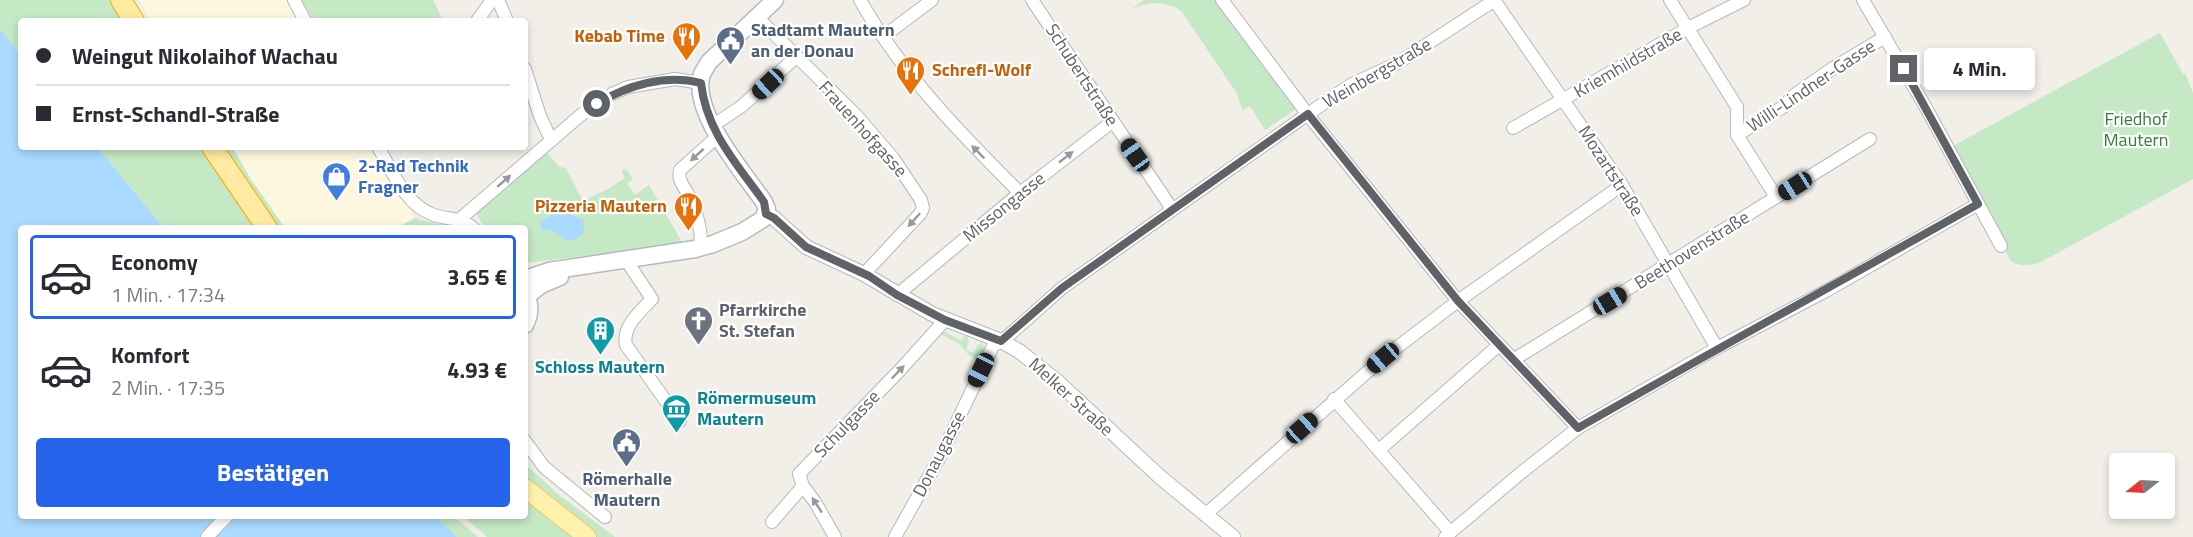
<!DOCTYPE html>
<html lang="de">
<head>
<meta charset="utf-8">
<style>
	:root { --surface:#fff; --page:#f7f7f7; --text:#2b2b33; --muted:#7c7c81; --line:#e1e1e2; --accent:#2563eb }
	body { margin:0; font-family:"Titillium Web",sans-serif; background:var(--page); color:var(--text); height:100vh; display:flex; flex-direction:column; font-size:22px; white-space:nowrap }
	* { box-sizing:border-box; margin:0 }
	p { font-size:20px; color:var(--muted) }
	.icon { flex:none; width:33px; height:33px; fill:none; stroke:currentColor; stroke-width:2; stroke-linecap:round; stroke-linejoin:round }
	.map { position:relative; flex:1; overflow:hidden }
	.side { position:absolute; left:18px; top:225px; width:510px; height:294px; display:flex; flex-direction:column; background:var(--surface); border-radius:6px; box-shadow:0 3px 9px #0003 }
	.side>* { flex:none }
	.guide { position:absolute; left:18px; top:18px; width:510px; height:132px; border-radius:6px; box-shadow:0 3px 9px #0003; display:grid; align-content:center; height:132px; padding:0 18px; background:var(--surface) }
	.needle { width:39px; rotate:252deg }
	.buttons { position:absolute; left:2109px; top:453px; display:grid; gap:12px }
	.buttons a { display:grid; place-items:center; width:66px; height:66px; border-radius:6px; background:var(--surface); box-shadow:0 3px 9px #0003; font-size:30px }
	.end { position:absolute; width:27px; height:27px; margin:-14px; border:8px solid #5f6368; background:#fff; box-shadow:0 0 0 3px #fff }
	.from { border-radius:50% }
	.bubble { position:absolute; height:42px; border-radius:6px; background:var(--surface); box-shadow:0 3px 9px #0003; font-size:20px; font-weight:700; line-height:42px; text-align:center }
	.car { position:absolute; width:18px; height:36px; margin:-18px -9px; border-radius:8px; box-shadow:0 0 4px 2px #0007; background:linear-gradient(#222 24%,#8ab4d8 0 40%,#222 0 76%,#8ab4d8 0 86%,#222 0) }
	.guide b { display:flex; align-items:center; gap:21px; height:57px; font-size:22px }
	.guide b+b { border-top:2px solid var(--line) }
	.guide i { width:15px; height:15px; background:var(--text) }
	ul { padding:10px 0 0; list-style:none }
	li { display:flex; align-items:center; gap:18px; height:84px; margin:0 12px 9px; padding:0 6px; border:3px solid transparent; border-radius:6px }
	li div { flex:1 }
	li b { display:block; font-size:22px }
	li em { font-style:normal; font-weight:700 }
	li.current { border-color:var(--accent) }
	li>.icon { width:54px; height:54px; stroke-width:1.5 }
	.cta { display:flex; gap:12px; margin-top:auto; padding:12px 18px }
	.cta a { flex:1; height:69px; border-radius:6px; background:var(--accent); color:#fff; font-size:24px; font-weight:700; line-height:69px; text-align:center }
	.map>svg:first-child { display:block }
	.commercial { fill:#fef7e0 }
	.green { fill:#c5e8c5 }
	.water { fill:#aadaff }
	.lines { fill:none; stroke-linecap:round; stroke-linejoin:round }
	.minor-casing { stroke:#b5b8bc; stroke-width:14 }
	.tertiary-casing { stroke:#b5b8bc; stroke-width:16 }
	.secondary-casing { stroke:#b6babf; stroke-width:19 }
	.primary-casing { stroke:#f2c960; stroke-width:20 }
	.trunk-casing { stroke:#f9ab00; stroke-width:22 }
	.minor { stroke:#fff; stroke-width:12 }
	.tertiary { stroke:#fff; stroke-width:14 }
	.secondary { stroke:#fff; stroke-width:16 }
	.primary { stroke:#fff2af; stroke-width:18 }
	.trunk { stroke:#feeaa1; stroke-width:20 }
	.oneway { fill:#979a9d }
	.route { stroke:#5f6368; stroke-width:8 }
	.labels { text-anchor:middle; stroke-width:4.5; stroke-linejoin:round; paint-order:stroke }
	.service-label { font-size:18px; font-weight:bold; fill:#4e5e75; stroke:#fff; text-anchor:start }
	.food-label { font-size:18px; font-weight:bold; fill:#c56008; stroke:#fff; text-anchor:end }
	.street-label { font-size:18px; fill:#5f6368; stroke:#fff }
	.park-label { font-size:18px; fill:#348238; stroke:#fff }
	.shop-label { font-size:18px; font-weight:bold; fill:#366cbe; stroke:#fff; text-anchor:start }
	.worship-label { font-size:18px; font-weight:bold; fill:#5b616d; stroke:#fff; text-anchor:start }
	.culture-label { font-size:18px; font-weight:bold; fill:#0d838f; stroke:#fff }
</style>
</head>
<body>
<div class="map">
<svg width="2193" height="537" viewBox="0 0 2193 537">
	<rect width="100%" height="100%" fill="#f1efe8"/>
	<g class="commercial">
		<path d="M139,0H286L299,21H151Z"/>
		<path d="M232,147H373L415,218L396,228H285L252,181Z"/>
	</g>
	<g class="green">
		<path d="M0,0H113L126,21H21V55L0,29Z"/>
		<path d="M302,0H433L442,19L437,21H314Z"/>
		<path d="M1144,0H1217L1299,107L1265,130L1250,106L1243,110L1236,92L1182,12C1167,0 1149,1 1132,9Z"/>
		<path d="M2160,33L2183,74L2185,73L2193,93V179L2039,263C2023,267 2008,267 2005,247L1951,147Z"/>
		<path d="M97,147H204L259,228H164Z"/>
		<path d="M220,147H232L252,181L285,228H276Z"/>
		<path d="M547,152L559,167L566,168L583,201L608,189L625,178L621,171L626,169L633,179L627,184L635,195L649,185L682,242L677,245L525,263V228H485L475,212Z"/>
		<path d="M415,218L433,223L453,225L448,228H396Z"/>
		<path d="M943,331L962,341L964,336L967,337L969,341L966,350L974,353L977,345L982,343L984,347L979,361L969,355L959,344L939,333Z"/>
		<path d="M525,464L558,494L615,537H598L532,486L525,478Z"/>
		<path d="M525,500L574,537H487L463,516H525Z"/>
		<path d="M435,516H453L478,537H457Z"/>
	</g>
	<g class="water">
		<path d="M0,29L21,55V147H97L164,228H21V516H435L457,537H0Z"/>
		<path d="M559,211H564L583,220L584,226L582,235C565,248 565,235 552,231C549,230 545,230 542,229L540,225L541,221Z"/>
	</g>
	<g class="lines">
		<defs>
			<g id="minor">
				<path d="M294,0L305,21"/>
				<path d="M498,0L507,21"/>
				<path d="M860,0C902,74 961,134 1020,193"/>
				<path d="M1032,0L1172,209"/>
				<path d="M1222,0L1312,120L1458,301L1578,428"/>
				<path d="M1494,0L1622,185L1717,348"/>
				<path d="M1670,0L1737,107V135L1776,197"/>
				<path d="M1863,0L1925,106L2001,246"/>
				<path d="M758,18L856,115L893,158L921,200L923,208L920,214L864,274"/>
				<path d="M477,21L492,0"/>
				<path d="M883,37L932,0"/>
				<path d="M525,69L540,116L551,140"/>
				<path d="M712,126L742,106L796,57"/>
				<path d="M1513,128L1688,28L1744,0"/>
				<path d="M1737,135L1783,107L1793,96L1833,68L1885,37"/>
				<path d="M378,147C393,172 405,205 434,215C449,220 461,217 473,228"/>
				<path d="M460,219L582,114L612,94L628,87L675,79L701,83"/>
				<path d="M700,248C703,230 696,212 689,196C685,187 677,181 680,170L718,136"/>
				<path d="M626,260L652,299C640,312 622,326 626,345L680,421"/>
				<path d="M897,295L1020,193L1112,122"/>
				<path d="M1513,360L1870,139"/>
				<path d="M1334,399L1450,532"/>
				<path d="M525,441L544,467L605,517"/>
				<path d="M1379,450L1499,345"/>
				<path d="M1205,515L1383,358L1458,301L1622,185"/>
				<path d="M772,522L803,486"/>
				<path d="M207,537L227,516"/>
				<path d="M835,537L815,502L803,486L799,474L901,369L945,320"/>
				<path d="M895,537L941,455L993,346L1008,336L1062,288L1308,114L1352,84L1398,63L1495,0"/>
				<path d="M1445,537L1522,472L1578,428L1717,348L1826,291L1978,204"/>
			</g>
			<path id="tertiary" d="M766,214L774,218L806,247L864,274L932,314L1001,341L1019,351L1058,382L1160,477L1233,537"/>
			<g id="secondary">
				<path d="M525,279L549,271L695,249L713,244L742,232L763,219L767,209L764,202C744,173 690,111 702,74C704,70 707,66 709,62L775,0"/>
				<path d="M525,294C531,304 530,315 525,325"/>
				<path d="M527,296L541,285L560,277"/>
			</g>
			<path id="primary" d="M525,488L587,537"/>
			<g id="trunk">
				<path d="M121,0L134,21"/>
				<path d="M212,147L267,228"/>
			</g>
		</defs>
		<use href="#minor" class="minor-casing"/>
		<use href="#tertiary" class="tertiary-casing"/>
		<use href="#secondary" class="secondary-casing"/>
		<use href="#primary" class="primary-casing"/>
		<use href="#trunk" class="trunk-casing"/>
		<use href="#minor" class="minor"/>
		<use href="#tertiary" class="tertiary"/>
		<use href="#secondary" class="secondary"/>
		<use href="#primary" class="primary"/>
		<use href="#trunk" class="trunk"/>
	</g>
	<defs><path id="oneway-solid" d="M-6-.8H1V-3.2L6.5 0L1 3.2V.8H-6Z" transform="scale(1.5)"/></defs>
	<g class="oneway">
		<use href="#oneway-solid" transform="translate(978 152) rotate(-135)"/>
		<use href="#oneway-solid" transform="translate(697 155) rotate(138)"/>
		<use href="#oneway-solid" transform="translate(1066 157) rotate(-38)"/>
		<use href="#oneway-solid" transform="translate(504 181) rotate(-41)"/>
		<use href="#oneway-solid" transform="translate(914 220) rotate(132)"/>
		<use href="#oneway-solid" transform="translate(898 372) rotate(-46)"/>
		<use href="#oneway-solid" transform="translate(817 505) rotate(-123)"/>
	</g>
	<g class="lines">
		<path class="route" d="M597,104C627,85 666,74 701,83C706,131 737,164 764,202L766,214L774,218L806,247L869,276L897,295L945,320L1001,341L1062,288L1308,114L1458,301L1578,428C1711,352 1845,279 1978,204L1904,69"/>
	</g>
	<defs>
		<symbol id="restaurant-pin" viewBox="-11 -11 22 30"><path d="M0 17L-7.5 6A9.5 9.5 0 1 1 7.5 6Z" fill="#e8710a" stroke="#fff"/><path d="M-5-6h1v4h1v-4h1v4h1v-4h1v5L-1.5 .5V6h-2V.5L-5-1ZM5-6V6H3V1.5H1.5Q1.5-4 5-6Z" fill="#fff"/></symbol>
		<symbol id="civic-pin" viewBox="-11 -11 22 30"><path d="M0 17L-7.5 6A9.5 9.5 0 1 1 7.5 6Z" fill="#5c6f8a" stroke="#fff"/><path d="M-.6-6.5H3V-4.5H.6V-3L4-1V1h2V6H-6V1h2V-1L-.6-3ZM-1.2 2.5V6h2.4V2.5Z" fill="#fff"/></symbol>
		<symbol id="shop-pin" viewBox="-11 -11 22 30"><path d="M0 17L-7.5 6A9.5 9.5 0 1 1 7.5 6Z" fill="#3f7fe0" stroke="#fff"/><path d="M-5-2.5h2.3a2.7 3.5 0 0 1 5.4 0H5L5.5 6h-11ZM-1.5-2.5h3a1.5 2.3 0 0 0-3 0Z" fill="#fff"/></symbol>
		<symbol id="church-pin" viewBox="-11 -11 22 30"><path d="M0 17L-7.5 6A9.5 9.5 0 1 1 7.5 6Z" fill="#6b7280" stroke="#fff"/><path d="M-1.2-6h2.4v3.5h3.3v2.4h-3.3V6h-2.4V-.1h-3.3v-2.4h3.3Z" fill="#fff"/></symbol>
		<symbol id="building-pin" viewBox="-11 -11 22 30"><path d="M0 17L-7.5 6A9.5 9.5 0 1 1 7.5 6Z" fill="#0f9aa8" stroke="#fff"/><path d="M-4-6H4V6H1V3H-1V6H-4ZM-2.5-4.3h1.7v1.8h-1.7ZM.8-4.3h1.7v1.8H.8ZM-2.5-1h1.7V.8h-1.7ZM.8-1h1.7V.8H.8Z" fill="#fff"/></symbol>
		<symbol id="museum-pin" viewBox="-11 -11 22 30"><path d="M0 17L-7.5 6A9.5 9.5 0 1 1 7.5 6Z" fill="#0f9aa8" stroke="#fff"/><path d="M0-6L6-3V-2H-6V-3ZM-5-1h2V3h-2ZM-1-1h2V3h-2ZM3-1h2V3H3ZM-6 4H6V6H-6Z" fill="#fff"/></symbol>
	</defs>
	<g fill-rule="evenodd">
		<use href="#restaurant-pin" x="670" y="20" width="33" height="45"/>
		<use href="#civic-pin" x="714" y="24" width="33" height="45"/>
		<use href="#restaurant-pin" x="894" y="54" width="33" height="45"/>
		<use href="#shop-pin" x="320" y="160" width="33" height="45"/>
		<use href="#restaurant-pin" x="672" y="190" width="33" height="45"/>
		<use href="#church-pin" x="682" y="304" width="33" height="45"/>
		<use href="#building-pin" x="584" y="314" width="33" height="45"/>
		<use href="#museum-pin" x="660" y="392" width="33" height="45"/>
		<use href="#civic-pin" x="610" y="426" width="33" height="45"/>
	</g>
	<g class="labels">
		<g class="service-label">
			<text x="751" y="36">Stadtamt Mautern<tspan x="751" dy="21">an der Donau</tspan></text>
			<text x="627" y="485" text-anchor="middle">Römerhalle<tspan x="627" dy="21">Mautern</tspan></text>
		</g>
		<g class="food-label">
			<text x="665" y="42">Kebab Time</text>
			<text x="932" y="76" text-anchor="start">Schrefl-Wolf</text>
			<text x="667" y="212">Pizzeria Mautern</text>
		</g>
		<g class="street-label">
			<text transform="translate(1628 63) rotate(-30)" y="6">Kriemhildstraße</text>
			<text transform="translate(1377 73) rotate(-30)" y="6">Weinbergstraße</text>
			<text transform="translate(1082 75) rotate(57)" y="6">Schubertstraße</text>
			<text transform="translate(1811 86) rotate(-34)" y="6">Willi-Lindner-Gasse</text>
			<text transform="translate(863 129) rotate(48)" y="6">Frauenhofgasse</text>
			<text transform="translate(1611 171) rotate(57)" y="6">Mozartstraße</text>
			<text transform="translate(1004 207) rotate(-39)" y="6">Missongasse</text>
			<text transform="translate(1692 250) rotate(-32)" y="6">Beethovenstraße</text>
			<text transform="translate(1071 397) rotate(42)" y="6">Melker Straße</text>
			<text transform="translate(847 424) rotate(-46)" y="6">Schulgasse</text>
			<text transform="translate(939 454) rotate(-63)" y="6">Donaugasse</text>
		</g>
		<g class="park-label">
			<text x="2136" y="125">Friedhof<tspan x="2136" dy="21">Mautern</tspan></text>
		</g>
		<g class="shop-label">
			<text x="358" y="172">2-Rad Technik<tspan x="358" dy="21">Fragner</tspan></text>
		</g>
		<g class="worship-label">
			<text x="719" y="316">Pfarrkirche<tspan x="719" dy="21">St. Stefan</tspan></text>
		</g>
		<g class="culture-label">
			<text x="600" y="373">Schloss Mautern</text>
			<text x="697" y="404" text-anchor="start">Römermuseum<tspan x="697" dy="21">Mautern</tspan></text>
		</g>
	</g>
</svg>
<div class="buttons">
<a><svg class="needle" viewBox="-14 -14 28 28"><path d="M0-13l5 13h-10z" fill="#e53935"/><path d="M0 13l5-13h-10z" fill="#7c7c81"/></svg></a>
</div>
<i class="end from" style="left:597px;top:104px"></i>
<i class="end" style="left:1904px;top:69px"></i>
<div class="bubble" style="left:1924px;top:48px;width:111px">4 Min.</div>
<i class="car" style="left:768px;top:84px;rotate:227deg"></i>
<i class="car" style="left:1135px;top:155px;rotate:325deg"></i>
<i class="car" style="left:1795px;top:186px;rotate:238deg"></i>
<i class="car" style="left:1610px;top:301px;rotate:59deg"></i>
<i class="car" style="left:1383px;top:358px;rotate:230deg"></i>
<i class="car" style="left:981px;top:370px;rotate:206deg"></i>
<i class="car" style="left:1302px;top:428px;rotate:48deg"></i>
<div class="guide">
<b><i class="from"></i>Weingut Nikolaihof Wachau</b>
<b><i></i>Ernst-Schandl-Straße</b>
</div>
<section class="side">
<ul>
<li class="current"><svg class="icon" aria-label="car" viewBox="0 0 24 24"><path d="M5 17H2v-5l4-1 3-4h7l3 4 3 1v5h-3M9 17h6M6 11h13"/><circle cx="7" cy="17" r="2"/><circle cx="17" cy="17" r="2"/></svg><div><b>Economy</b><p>1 Min. · 17:34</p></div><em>3.65 €</em></li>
<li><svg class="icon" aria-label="car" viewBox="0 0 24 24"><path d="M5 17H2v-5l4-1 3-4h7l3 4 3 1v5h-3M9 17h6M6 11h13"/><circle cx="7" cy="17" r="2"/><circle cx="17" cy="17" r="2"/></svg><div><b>Komfort</b><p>2 Min. · 17:35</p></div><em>4.93 €</em></li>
</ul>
<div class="cta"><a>Bestätigen</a></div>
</section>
</div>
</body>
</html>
